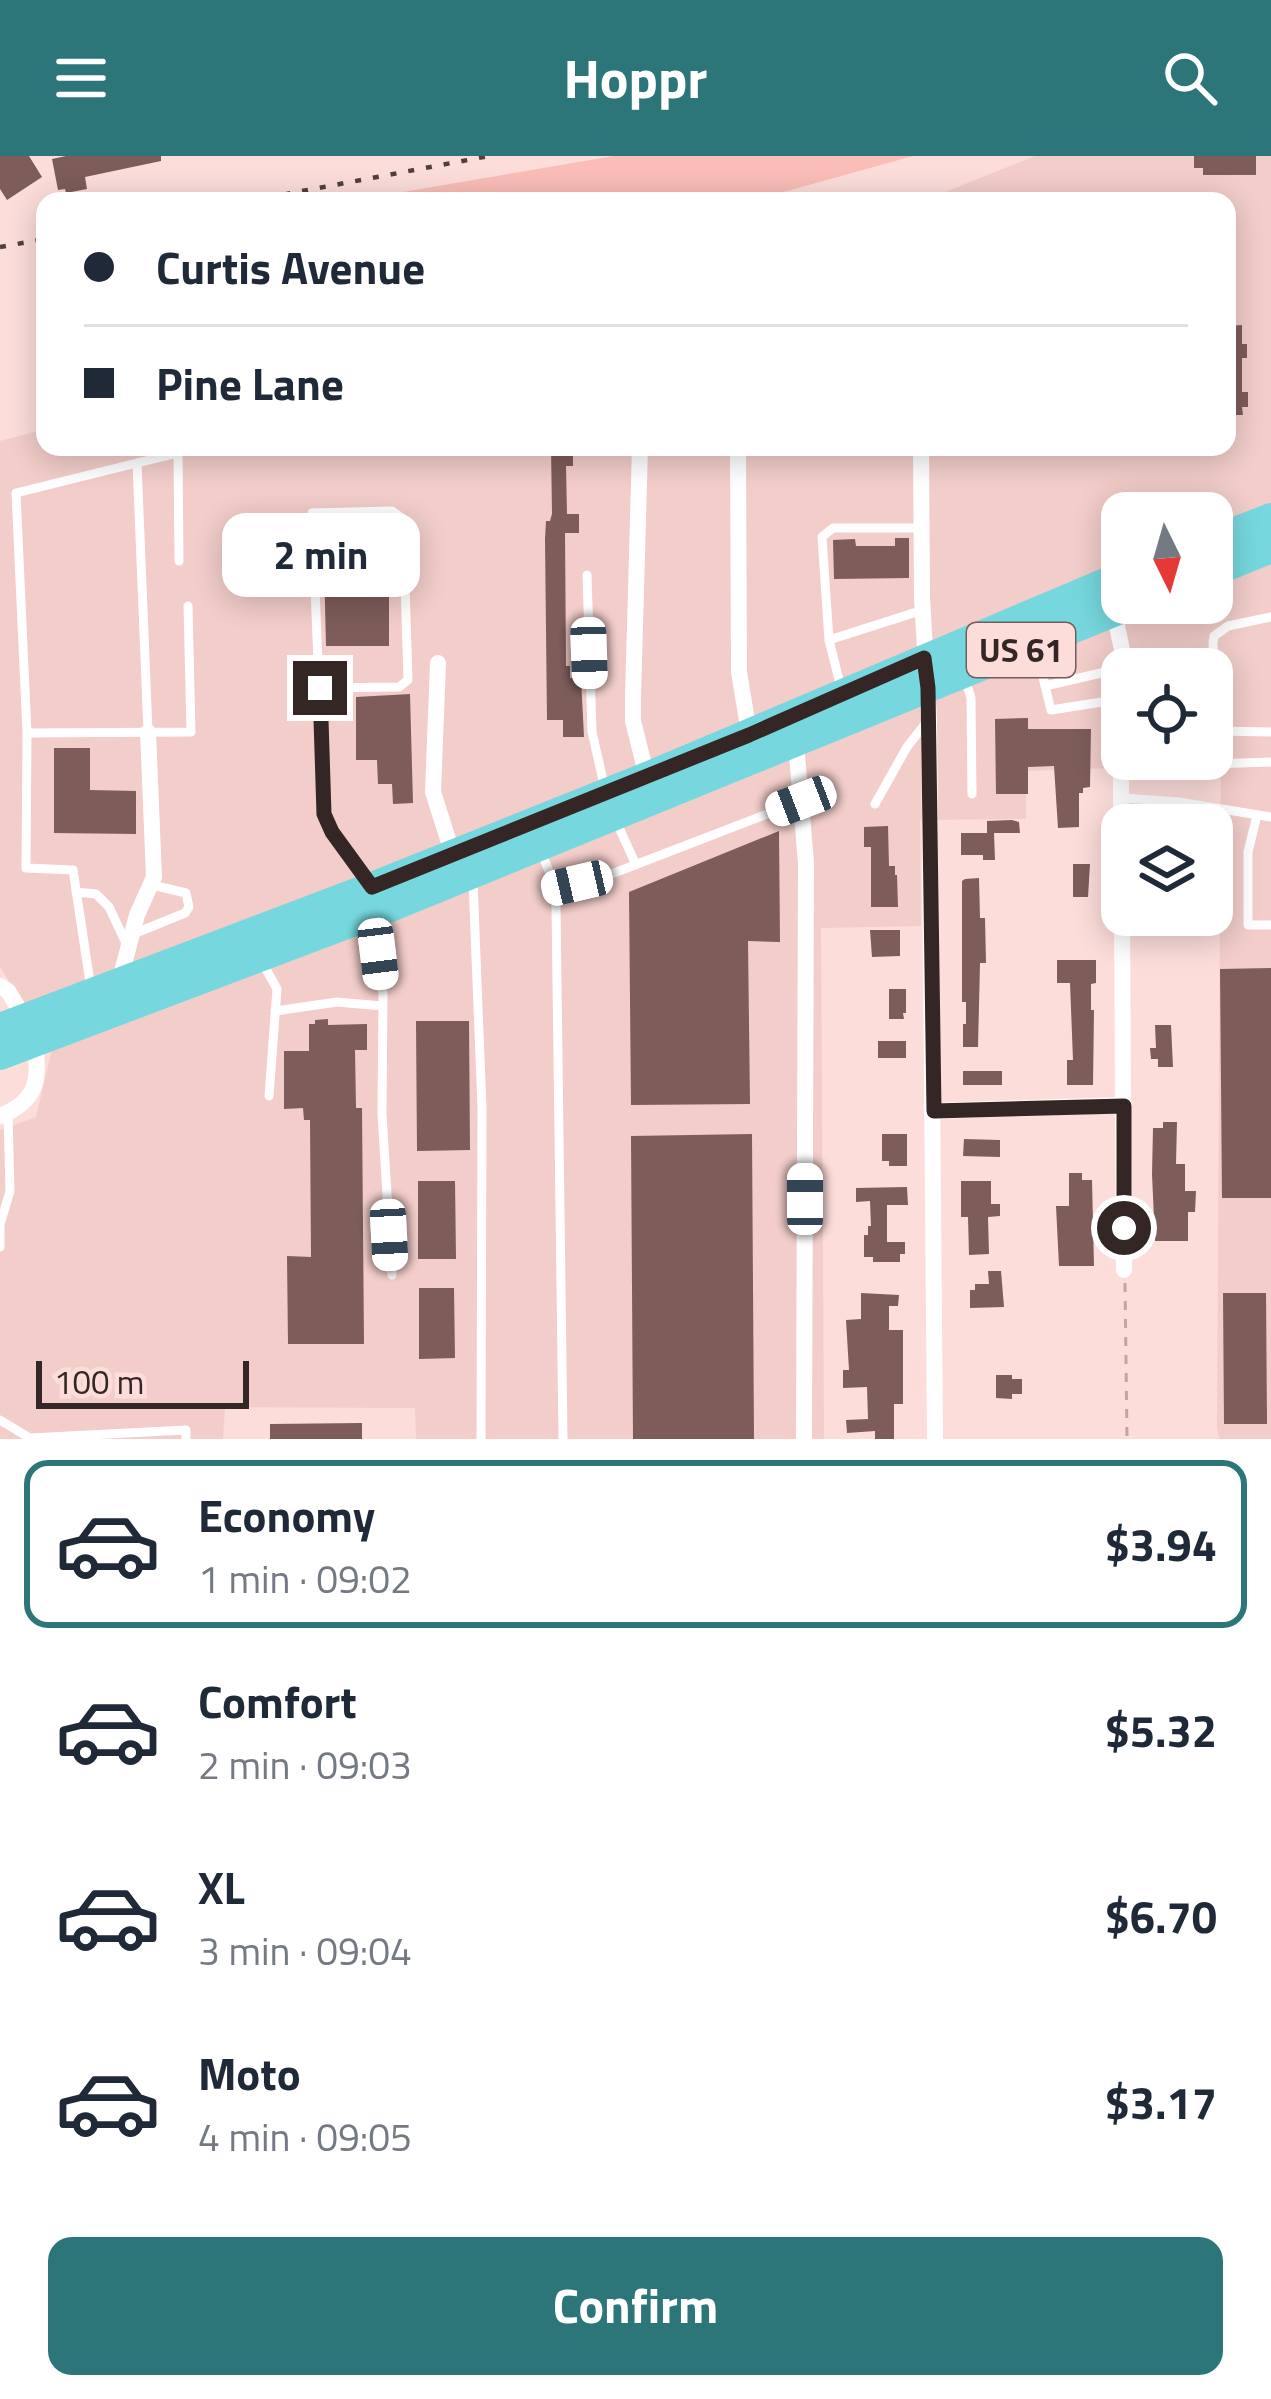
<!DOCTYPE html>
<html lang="en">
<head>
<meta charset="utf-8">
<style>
	:root { --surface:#fff; --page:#f2f2f3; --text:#1f2937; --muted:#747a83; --line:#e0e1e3; --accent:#2c767a }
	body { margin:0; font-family:"Titillium Web",sans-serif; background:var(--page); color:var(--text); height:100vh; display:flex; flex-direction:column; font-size:45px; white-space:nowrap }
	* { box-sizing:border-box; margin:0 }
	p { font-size:39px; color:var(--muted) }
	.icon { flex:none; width:66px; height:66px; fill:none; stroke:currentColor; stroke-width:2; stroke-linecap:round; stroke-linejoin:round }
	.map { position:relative; height:1283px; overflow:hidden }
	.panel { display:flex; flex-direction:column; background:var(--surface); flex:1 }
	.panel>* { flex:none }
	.top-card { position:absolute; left:36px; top:36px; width:1200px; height:264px; border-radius:24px; box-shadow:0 6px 30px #0003; display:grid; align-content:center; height:264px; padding:0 48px; background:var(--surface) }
	.needle { width:78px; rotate:175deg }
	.controls { position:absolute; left:1101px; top:336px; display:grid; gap:24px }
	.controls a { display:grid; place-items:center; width:132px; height:132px; border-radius:24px; background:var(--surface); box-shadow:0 6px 30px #0003; font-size:60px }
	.scale { position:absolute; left:36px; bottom:30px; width:213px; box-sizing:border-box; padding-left:12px; border:6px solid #342624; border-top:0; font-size:33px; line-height:42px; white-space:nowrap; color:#342624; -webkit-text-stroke:9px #fcddda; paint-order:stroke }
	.end { position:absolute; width:54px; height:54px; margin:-27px; border:15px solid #342624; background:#fff; box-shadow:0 0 0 6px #fff }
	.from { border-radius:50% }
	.bubble { position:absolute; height:84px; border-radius:24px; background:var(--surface); box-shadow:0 6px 30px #0003; font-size:39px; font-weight:700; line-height:84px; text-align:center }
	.car { position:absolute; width:36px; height:72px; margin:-36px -18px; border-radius:15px; box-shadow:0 0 9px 3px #0007; background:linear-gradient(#fff 24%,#345 0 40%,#fff 0 76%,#345 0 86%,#fff 0) }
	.top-card b { display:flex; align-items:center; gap:42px; height:114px; font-size:45px }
	.top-card b+b { border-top:3px solid var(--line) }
	.top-card i { width:30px; height:30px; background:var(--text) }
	ul { padding:21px 0 0; list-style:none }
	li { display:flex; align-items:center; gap:36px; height:168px; margin:0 24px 18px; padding:0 24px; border:6px solid transparent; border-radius:24px }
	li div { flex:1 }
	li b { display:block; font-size:45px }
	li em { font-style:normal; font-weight:700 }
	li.active { border-color:var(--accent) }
	li>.icon { width:108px; height:108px; stroke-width:1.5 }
	.primary-button { display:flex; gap:24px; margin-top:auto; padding:24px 48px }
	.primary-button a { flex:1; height:138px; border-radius:24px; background:var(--accent); color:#fff; font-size:48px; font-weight:700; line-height:138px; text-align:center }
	header { display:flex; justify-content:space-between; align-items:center; height:156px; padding:0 48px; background:var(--accent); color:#fff; font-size:54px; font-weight:700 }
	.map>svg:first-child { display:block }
	.built { fill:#f2cdc9; fill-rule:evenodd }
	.green { fill:#fabdb7 }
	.building { fill:#7d5c59 }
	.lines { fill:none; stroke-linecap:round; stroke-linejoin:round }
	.path { stroke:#c0a6a3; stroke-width:3; stroke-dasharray:9 9; stroke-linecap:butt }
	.service { stroke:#fff; stroke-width:9 }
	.minor { stroke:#fff; stroke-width:16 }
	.trunk { stroke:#76d8de; stroke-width:30 }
	.rail { stroke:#503f3d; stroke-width:4.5; stroke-dasharray:6 12; stroke-linecap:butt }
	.route { stroke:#342624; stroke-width:15 }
	.labels { text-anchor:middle; stroke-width:12; stroke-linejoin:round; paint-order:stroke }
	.shield { fill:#fcddda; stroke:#705d5b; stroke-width:3 }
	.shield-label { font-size:33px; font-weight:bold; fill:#342624 }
</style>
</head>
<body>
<header><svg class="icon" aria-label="menu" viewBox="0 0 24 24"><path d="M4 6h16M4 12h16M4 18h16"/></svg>Hoppr<svg class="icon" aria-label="search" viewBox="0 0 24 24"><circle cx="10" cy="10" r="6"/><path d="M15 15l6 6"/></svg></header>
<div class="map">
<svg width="1271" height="1283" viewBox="0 0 1271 1283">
	<rect width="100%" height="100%" fill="#fcddda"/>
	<path class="built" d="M1035,0H1271V1283H1219L1217,1271L1221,555H1212V513H1122V558L1115,612L1026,615V663L920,664L921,770L821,772L824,1283H416L415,1252L225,1251L223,1283H0V974L36,961L52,893L0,811V285L45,273V291H1227V45H923ZM1122,357H1212V447H1122Z"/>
	<path class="green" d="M614,0H913L751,45H350Z"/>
	<g class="building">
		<path d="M0,0H29L42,21L7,44L0,33Z"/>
		<path d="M66,0H161V5L85,21L87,33L66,37L65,33L58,34L52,3Z"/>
		<path d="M1194,0H1256V19H1203V12H1194Z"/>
		<path d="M1242,169V188H1247V202H1242V236H1248V251H1242L1243,259H1227V170Z"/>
		<path d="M551,291L573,294V310H566L567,358H579V377H565L566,510H570V522H581L584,581H563V564H547L545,383L546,365H550L552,358Z"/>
		<path d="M389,365V490H326L323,366Z"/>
		<path d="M895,382H909V422L834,423L833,384L855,383L856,390H895Z"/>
		<path d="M410,538L413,647L393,648L392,628H378L377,604H356V541Z"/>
		<path d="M1028,562V573H1091L1090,631L1083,632V637H1079V671L1058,672L1054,610L1028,611V638H996L995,563Z"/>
		<path d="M54,592H90V634L136,635V678L54,677Z"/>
		<path d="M1012,664L1019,666L1020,677H994L995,704H983V699H961V677H987V665Z"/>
		<path d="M888,670L889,710H895V719H897L898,751H871V691H864V671Z"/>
		<path d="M779,675L780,786L748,785L750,948L631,949L629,736Z"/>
		<path d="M1073,708H1090L1088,741H1073Z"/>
		<path d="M979,722L980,762H985L986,807H980L978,891H963V868H966V846H962V725L965,723Z"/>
		<path d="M870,774H900V800L872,801Z"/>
		<path d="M1057,804H1096V827L1091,828V854H1094L1093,929H1067V904H1073L1070,827H1057Z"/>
		<path d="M1271,812V1042H1222L1220,813Z"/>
		<path d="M889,833H906V857H903L904,863H889Z"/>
		<path d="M328,863V869L367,868V894H355L356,952H362L364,1188H288L287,1100L311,1101L310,964H304L303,952L284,953V895H309V868H315V864Z"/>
		<path d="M416,865H469L470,994L417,995Z"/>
		<path d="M1155,869H1171L1173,911H1158V903H1151L1150,892H1156Z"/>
		<rect x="878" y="885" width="28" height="17"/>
		<rect x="963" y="915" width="39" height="14"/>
		<path d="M1163,966H1177L1176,1008H1185V1035H1196L1195,1056H1188V1085H1155L1152,1018L1153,972H1163Z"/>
		<path d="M752,978L754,1283H633L631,980Z"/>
		<path d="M882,978H907V1010H889V1005H882Z"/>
		<path d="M964,983L1000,984V1001L963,1000Z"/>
		<path d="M1069,1017H1082V1024H1092L1094,1110H1059L1056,1050H1069Z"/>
		<path d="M418,1025H455L456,1103H418Z"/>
		<path d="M961,1025H991V1048H1000V1060L988,1061L989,1098L969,1099L968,1061H961Z"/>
		<path d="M907,1031L908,1049H887V1086H905V1098H900V1106H873V1101H864V1079H868V1070H871L870,1045L856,1046V1032Z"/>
		<path d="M988,1115H1001L1004,1151L970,1152V1134H975V1128H989Z"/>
		<path d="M419,1132H454L455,1202L419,1203Z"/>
		<path d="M861,1137L899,1139L898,1150H889V1174H903V1248H894V1283H875V1275L847,1277L846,1264L868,1263L867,1231L843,1232V1214H849L846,1164L861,1163Z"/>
		<path d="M1223,1137H1266L1267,1268H1224Z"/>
		<path d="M996,1219H1012V1223H1022V1238H1012V1243L996,1242Z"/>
		<path d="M362,1267V1283H270V1268Z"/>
	</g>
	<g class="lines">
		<path class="path" d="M1125,1127L1127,1283"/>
		<g class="service">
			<path d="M137,307L178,297L179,405"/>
			<path d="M587,419L592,576L605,633"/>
			<path d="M1271,461L1228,470L1214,480L1213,487L1215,575L1271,576"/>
			<path d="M829,484L923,454"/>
			<path d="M1036,493L1051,554L1121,543"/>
			<path d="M965,523L971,542L972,638"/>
			<path d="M1045,530L1127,511"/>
			<path d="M319,532L399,531L408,524L403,363L392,355L312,357L324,658L332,676L369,727"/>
			<path d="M842,536L829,484L822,381L833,372H921"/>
			<path d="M27,577L191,576L188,450"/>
			<path d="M1212,608L1271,606"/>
			<path d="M1122,642L1179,646L1271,661"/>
			<path d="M875,648L907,591L925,568"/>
			<path d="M1257,659L1248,696V769H1271"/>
			<path d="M616,665L636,709"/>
			<path d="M541,695L552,723L556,750L563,1283"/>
			<path d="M473,725L482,952L481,1283"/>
			<path d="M553,733L614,717L801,645"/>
			<path d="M76,736L96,738L109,751L126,787"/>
			<path d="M373,765L383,838L382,958L392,1119"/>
			<path d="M131,779L185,757L189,751L186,737L152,729"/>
			<path d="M262,806L277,833L269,940"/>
			<path d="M91,833L73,714L26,712L27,577L16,337L137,307L148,576"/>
			<path d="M275,855L337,846L382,850"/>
			<path d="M0,1091V1069L10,1035L8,957"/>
			<path d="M0,1264L30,1282L186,1274V1283"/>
		</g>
		<g class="minor">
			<path d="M640,291L633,541V565L647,621"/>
			<path d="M738,291L739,516L750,583"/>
			<path d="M921,291L922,441L929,564L935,1283"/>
			<path d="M1113,451L1126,513"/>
			<path d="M438,507L433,636L453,699L459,704"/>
			<path d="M1122,543L1120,558L1122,708"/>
			<path d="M796,587L806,707L804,1283"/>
			<path d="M1122,759L1124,1114"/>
			<path d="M119,827L137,759L154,721L148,576"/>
			<path d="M0,830L8,835L25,863"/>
			<path d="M934,955L1124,949"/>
			<path d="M0,960C39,944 39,924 35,886"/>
		</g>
		<g class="trunk">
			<path d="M1212,385L1271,362"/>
			<path d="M1212,416L1271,392"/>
			<path d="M0,872L372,731L647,621L1122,420"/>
			<path d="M0,899L373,758L1135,447"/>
		</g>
		<g class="rail">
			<path d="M249,45L489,0"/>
			<path d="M0,91L45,83"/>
		</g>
	</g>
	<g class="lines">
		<path class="route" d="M320,532L324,658L332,676L372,731L749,579L924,502L928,532L934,955L1124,950V1072"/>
	</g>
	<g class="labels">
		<rect class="shield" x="967" y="467" width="108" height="54" rx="9"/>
		<g class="shield-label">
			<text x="1021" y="506">US 61</text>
		</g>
	</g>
</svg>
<div class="controls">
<a><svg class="needle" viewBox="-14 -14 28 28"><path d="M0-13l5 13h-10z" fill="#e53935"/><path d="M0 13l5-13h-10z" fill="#747a83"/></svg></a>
<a><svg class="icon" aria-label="locate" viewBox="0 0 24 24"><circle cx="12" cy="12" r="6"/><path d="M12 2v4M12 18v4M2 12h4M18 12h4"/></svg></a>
<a><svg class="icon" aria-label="layers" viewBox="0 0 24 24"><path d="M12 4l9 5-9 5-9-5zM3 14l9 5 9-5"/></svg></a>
</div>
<div class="scale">100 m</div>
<i class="end from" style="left:1124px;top:1072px"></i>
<i class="end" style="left:320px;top:532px"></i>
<div class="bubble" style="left:222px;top:357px;width:198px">2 min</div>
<i class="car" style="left:589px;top:497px;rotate:178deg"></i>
<i class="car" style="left:801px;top:645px;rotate:249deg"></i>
<i class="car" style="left:577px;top:727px;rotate:257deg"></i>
<i class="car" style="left:378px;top:798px;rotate:173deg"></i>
<i class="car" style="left:805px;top:1043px;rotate:0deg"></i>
<i class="car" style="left:389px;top:1079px;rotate:177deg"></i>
<div class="top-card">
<b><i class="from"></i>Curtis Avenue</b>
<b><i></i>Pine Lane</b>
</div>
</div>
<section class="panel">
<ul>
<li class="active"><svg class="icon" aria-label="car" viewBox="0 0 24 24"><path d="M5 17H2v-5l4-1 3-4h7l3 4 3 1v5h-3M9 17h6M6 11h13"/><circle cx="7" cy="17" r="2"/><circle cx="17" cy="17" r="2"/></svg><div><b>Economy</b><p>1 min · 09:02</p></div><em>$3.94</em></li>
<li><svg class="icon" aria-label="car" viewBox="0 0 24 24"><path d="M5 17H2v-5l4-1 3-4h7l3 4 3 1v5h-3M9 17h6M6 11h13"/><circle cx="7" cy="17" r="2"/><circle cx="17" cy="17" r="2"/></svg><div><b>Comfort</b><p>2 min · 09:03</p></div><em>$5.32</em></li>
<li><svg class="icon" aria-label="car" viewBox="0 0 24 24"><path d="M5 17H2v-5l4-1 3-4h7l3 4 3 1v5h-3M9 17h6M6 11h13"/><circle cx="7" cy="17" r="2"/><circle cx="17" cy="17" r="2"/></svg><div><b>XL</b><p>3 min · 09:04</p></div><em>$6.70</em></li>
<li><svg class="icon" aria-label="car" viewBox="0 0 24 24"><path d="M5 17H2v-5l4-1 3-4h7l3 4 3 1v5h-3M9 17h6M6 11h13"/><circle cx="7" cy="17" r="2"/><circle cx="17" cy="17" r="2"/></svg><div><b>Moto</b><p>4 min · 09:05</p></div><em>$3.17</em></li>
</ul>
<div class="primary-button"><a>Confirm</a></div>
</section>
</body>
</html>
